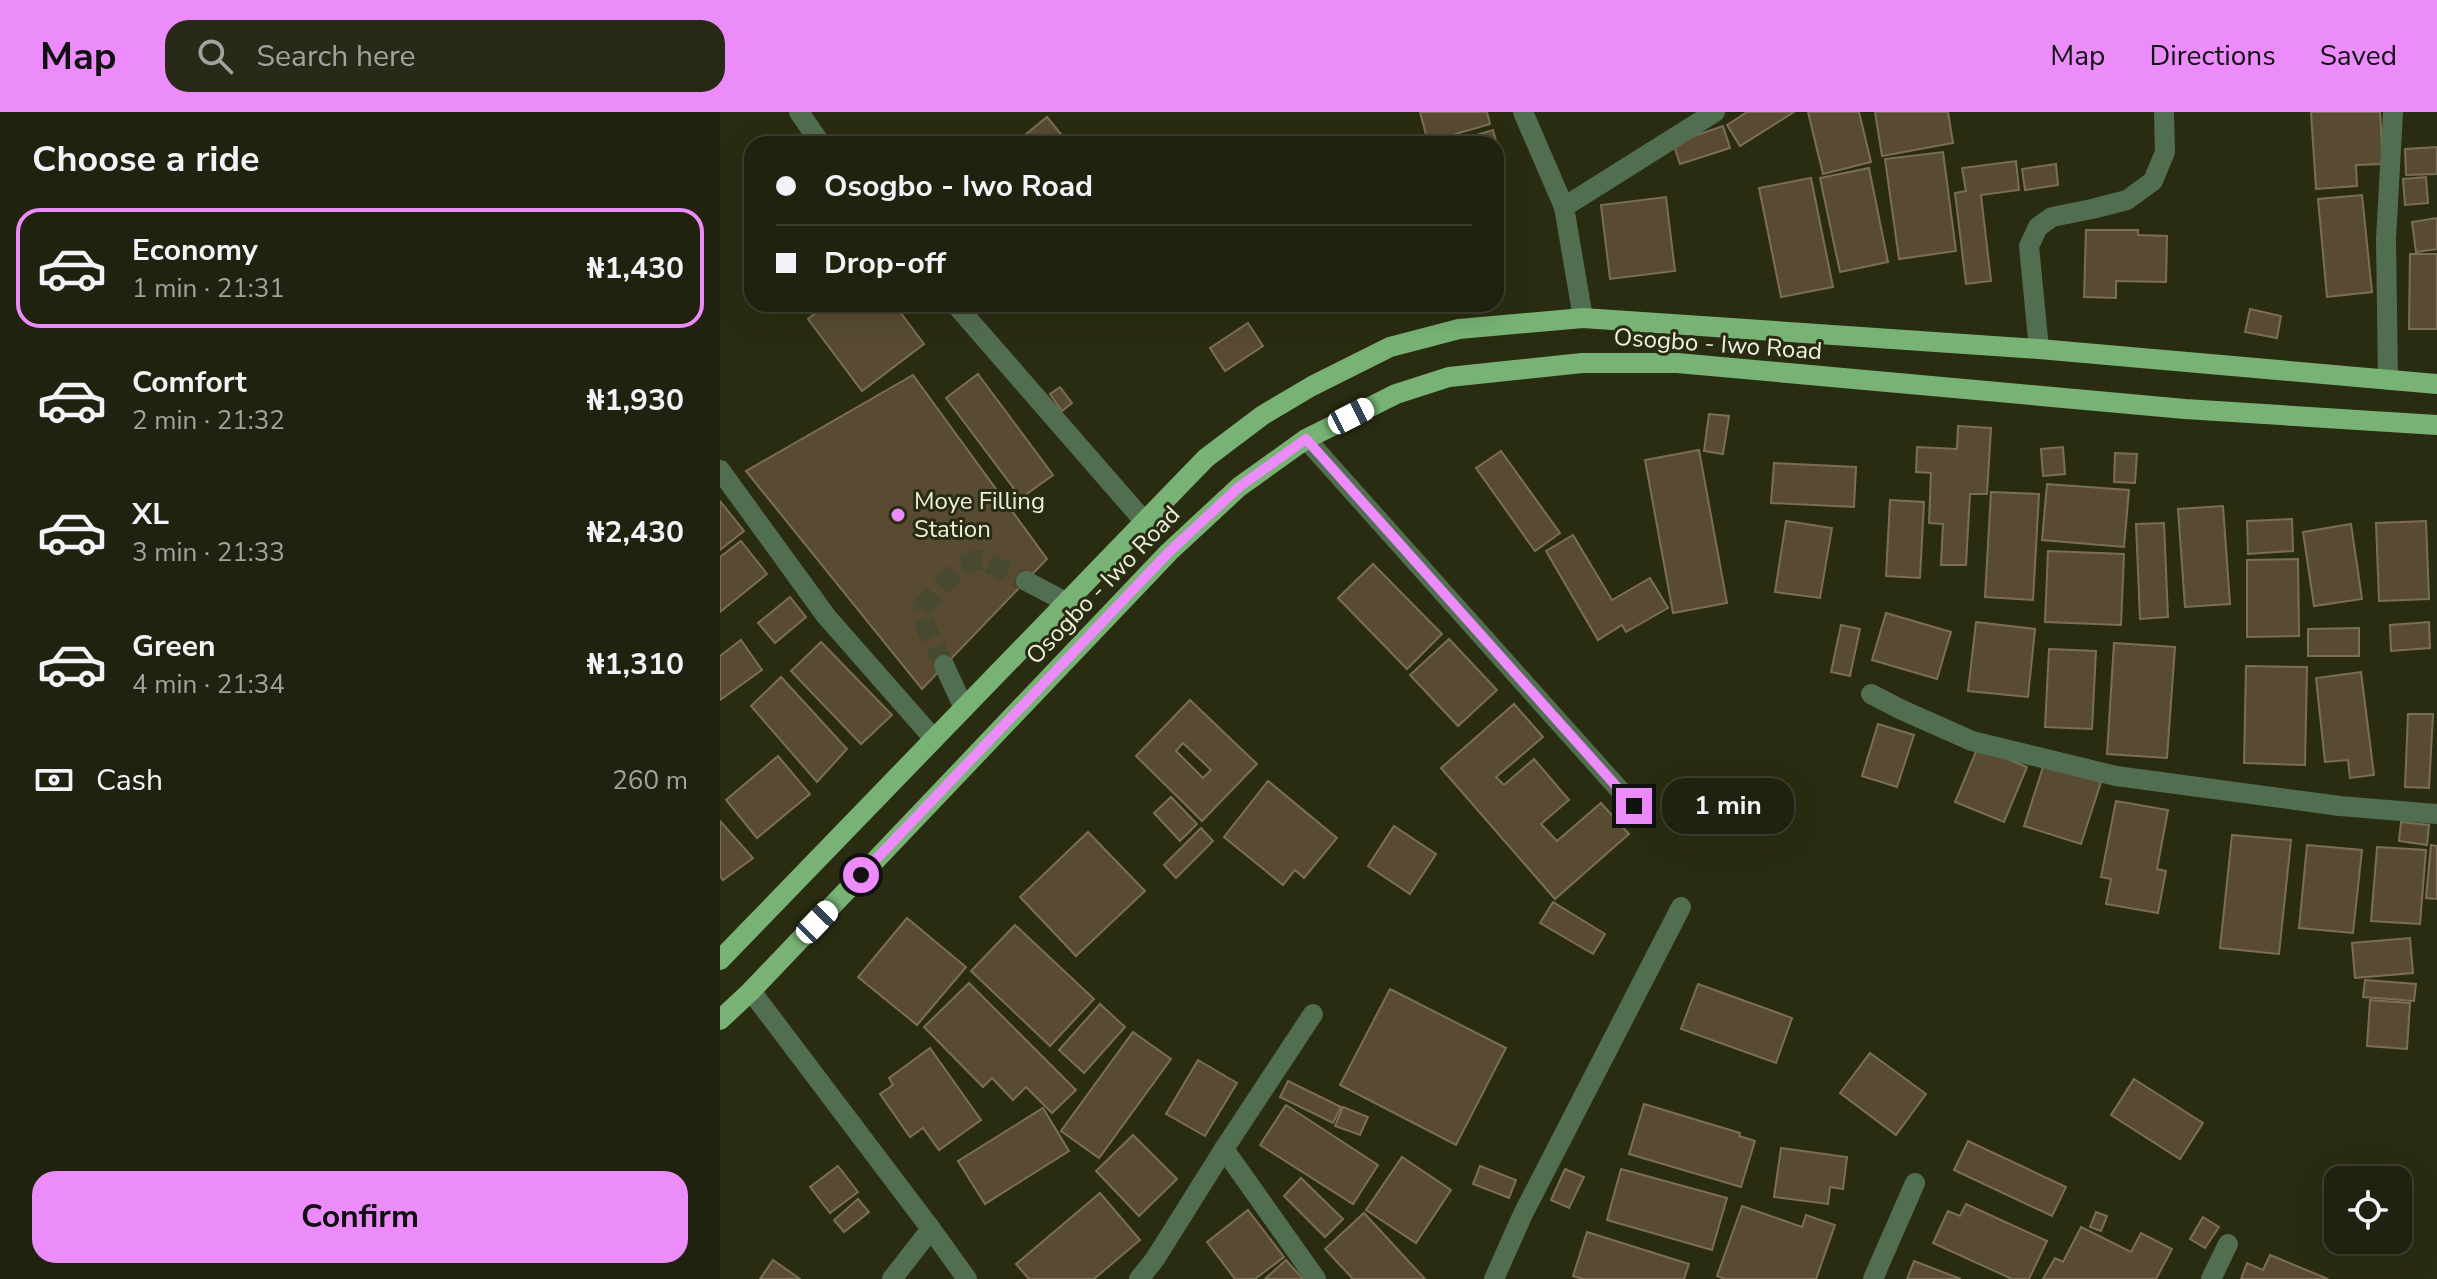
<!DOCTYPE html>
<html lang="en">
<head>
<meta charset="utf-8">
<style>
	:root { --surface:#20210e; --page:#282917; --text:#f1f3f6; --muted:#a2a39e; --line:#3d3e2e; --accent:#ec8cfb }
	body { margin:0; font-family:"Nunito Sans",sans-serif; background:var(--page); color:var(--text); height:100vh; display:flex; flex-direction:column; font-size:30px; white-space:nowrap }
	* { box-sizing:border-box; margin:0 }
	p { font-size:26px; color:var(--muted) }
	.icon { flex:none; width:44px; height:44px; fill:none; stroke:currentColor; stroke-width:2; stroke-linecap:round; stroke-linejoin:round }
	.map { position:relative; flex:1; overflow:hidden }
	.panel { display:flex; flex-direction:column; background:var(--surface); width:720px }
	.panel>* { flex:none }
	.guide { position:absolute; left:24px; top:24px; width:760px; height:176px; border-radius:24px; box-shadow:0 8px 32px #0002,0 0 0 2px var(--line); display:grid; align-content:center; height:176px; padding:0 32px; background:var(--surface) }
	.tools { position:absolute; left:1604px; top:1054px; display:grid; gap:16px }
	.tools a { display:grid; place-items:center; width:88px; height:88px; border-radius:16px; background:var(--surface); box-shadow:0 8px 32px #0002,0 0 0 2px var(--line); font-size:40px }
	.end { position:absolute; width:36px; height:36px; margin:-18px; border:10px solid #ec8cfb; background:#111; box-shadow:0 0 0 4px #111 }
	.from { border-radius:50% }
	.bubble { position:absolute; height:56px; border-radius:24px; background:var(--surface); box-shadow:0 8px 32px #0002,0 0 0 2px var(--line); font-size:26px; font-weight:700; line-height:56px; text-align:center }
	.car { position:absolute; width:24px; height:48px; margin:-24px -12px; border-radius:10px; box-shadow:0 0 6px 2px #0007; background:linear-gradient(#fff 24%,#345 0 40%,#fff 0 76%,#345 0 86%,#fff 0) }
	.guide b { display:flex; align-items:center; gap:28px; height:76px; font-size:30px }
	.guide b+b { border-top:2px solid var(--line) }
	.guide i { width:20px; height:20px; background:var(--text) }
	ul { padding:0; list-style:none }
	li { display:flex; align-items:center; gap:24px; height:120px; margin:0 16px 12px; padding:0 16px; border:4px solid transparent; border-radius:24px }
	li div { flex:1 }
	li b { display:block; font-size:30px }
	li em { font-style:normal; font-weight:700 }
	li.on { border-color:var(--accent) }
	li>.icon { width:72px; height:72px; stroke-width:1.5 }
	h2 { padding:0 32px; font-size:36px; line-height:96px }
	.pay { display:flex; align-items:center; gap:20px; height:88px; padding:0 32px; font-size:30px }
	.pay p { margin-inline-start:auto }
	.cta { display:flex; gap:16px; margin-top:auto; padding:16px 32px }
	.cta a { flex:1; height:92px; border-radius:24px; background:var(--accent); color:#111; font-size:32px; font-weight:700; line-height:92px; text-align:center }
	header { display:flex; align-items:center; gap:48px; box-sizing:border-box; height:112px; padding:0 40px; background:var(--accent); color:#111 }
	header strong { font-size:38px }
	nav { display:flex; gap:44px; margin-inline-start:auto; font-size:28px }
	.search { width:560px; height:72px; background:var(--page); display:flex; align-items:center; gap:20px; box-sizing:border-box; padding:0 28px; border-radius:24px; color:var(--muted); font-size:30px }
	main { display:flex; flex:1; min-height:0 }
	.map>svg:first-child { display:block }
	.building { fill:#584b32; stroke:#7c6e54; stroke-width:2; fill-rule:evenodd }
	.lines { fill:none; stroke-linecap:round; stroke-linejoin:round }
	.minor-tunnel { stroke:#474931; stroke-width:20; stroke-dasharray:20 10; stroke-linecap:butt }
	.minor { stroke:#526e51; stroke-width:20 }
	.major { stroke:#78b375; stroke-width:20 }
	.route { stroke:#ec8cfb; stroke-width:10 }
	.poi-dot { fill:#ec8cfb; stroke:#2a2c12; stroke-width:3 }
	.labels { text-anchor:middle; stroke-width:6; stroke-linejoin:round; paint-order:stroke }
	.street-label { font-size:24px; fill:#eef0e0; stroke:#2a2c12 }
	.poi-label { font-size:24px; fill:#eef0e0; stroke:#2a2c12; text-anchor:start }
</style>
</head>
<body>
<header>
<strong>Map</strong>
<div class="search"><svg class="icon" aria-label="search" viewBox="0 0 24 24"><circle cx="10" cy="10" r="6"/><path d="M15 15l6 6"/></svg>Search here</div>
<nav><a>Map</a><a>Directions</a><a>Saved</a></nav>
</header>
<main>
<section class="panel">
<h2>Choose a ride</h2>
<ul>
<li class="on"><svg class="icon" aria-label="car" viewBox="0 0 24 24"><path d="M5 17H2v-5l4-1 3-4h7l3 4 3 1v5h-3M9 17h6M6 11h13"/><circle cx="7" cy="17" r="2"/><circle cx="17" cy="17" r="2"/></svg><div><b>Economy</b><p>1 min · 21:31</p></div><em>₦1,430</em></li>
<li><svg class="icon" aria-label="car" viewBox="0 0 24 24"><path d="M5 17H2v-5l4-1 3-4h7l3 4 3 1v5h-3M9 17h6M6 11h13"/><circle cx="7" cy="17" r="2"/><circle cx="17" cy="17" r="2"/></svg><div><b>Comfort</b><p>2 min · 21:32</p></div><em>₦1,930</em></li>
<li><svg class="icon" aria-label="car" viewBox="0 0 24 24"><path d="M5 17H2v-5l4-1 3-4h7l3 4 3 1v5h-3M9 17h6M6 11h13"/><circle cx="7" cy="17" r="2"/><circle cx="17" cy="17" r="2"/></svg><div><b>XL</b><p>3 min · 21:33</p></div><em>₦2,430</em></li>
<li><svg class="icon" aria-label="car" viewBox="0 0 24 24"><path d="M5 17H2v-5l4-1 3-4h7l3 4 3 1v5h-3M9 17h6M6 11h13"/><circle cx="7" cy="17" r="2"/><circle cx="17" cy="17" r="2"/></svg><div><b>Green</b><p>4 min · 21:34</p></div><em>₦1,310</em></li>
</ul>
<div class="pay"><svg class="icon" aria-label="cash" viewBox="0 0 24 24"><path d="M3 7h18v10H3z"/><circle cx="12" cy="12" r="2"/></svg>Cash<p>260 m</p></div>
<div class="cta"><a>Confirm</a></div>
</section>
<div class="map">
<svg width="1717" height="1167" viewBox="0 0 1717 1167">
	<rect width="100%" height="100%" fill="#2a2c12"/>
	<g class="building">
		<path d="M700,0H767L770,12L708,30Z"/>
		<path d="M1027,0H1074L1020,34L1007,13Z"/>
		<path d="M1088,0H1139L1151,50L1103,62Z"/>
		<path d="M1155,0H1228L1233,31L1162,44Z"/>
		<path d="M1591,0H1660L1663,52L1636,53L1637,74L1596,77Z"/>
		<path d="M327,5L349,32H294Z"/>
		<path d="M1003,14L1010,36L960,52L953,31Z"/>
		<path d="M773,18L782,50L776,52V32H727Z"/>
		<path d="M1717,35V62L1686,63L1685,37Z"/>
		<path d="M1223,40L1236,139L1179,147L1165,47Z"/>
		<path d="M1296,49L1299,78L1261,83L1271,169L1246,172L1235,81L1246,79L1242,56Z"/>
		<path d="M1336,52L1338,73L1305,78L1302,57Z"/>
		<path d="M1149,56L1168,150L1120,160L1100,66Z"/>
		<path d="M1706,65L1708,91L1685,93L1683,67Z"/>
		<path d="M1091,66L1113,175L1061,185L1039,76Z"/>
		<path d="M1642,83L1652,180L1607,185L1598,87Z"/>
		<path d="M946,85L955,159L890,167L881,93Z"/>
		<path d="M1717,106V137L1696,140L1692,110Z"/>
		<path d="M1366,118H1418V123L1447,124L1446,170L1396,169V186L1364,185Z"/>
		<path d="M1690,142H1717V217H1689Z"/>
		<path d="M108,192H174L204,232L142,279L88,207Z"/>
		<path d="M1530,197L1561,204L1557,226L1525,220Z"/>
		<path d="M528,211L543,234L505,259L490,236Z"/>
		<path d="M258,262L333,363L301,386L226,286Z"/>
		<path d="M193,263L327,447L202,577L26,359Z"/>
		<path d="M340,275L352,291L342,299L330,282Z"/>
		<path d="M989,302L1009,304L1003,342L984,339Z"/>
		<path d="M1238,314L1271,316L1267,382H1250L1246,453H1221L1223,412L1209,411L1211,361L1196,360L1197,335L1237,337Z"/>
		<path d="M1343,335L1345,362L1323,364L1321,337Z"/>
		<path d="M979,338L1007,491L953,501L925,348Z"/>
		<path d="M781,339L840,421L815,439L756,356Z"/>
		<path d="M1395,341L1417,342L1415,371L1394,370Z"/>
		<path d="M1054,351L1136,355L1134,395L1051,391Z"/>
		<path d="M1327,372L1409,378L1404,435L1322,428Z"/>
		<path d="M1271,380L1319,382L1313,488L1265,485Z"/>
		<path d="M1170,388L1204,390L1200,466L1166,464Z"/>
		<path d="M0,389L24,419L0,438Z"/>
		<path d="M1503,394L1510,492L1465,495L1458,397Z"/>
		<path d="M1572,407L1573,439L1528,442L1527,409Z"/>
		<path d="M1066,409L1112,416L1100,486L1055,480Z"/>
		<path d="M1706,409L1709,487L1659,489L1656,411Z"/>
		<path d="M1444,411L1448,505L1420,507L1416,412Z"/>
		<path d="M1631,412L1642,487L1594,494L1583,420Z"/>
		<path d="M853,423L892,488L930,466L948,496L906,520L902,513L878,528L826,439Z"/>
		<path d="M21,429L47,462L0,500V445Z"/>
		<path d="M1328,439L1404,442L1401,513L1325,510Z"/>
		<path d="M1578,447L1579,524L1527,525V448Z"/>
		<path d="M653,452L722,522L687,557L618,486Z"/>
		<path d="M70,485L86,505L55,531L38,511Z"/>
		<path d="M1166,501L1231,520L1217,567L1152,548Z"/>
		<path d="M1256,510L1315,517L1308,585L1248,579Z"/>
		<path d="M1709,510L1710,536L1671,539L1670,513Z"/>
		<path d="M1121,513L1140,517L1130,564L1111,560Z"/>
		<path d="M1639,516V544H1588V517Z"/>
		<path d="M729,527L777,578L738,614L690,563Z"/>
		<path d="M21,528L42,558L0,588V544Z"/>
		<path d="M101,530L172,603L141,632L71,559Z"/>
		<path d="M1394,531L1455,535L1447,646L1387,642Z"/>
		<path d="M1329,537L1376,539L1372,617L1325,615Z"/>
		<path d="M1526,554L1587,555L1585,653L1524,651Z"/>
		<path d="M1641,560L1654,663L1630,666L1628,648L1605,650L1596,566Z"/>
		<path d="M61,565L127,637L97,670L31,594Z"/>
		<path d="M470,588L537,652L482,709L416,644ZM463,631L491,658L483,666L456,639Z"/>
		<path d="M794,592L823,625L776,665L784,673L814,647L849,688L821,712L837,729L881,691L909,722L835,787L721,656Z"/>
		<path d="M1688,602H1713L1709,676L1685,675Z"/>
		<path d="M1158,612L1194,623L1177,675L1142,664Z"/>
		<path d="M1258,635L1307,655L1284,710L1235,690Z"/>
		<path d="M58,644L90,682L37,726L6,688Z"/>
		<path d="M1324,652L1381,670L1361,732L1304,714Z"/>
		<path d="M548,669L617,726L584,766L575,758L563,773L504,725Z"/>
		<path d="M451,685L477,712L460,729L434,701Z"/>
		<path d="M1396,689L1448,698L1437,757L1446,759L1438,801L1386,792L1391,767L1381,765Z"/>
		<path d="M0,709L33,746L3,768L0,764Z"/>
		<path d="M1681,710L1709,713L1707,733L1679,729Z"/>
		<path d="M674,714L716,742L690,782L648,754Z"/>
		<path d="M481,716L493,729L456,766L444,753Z"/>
		<path d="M368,720L425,779L356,844L300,785Z"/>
		<path d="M1512,723L1571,728L1559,842L1500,836Z"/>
		<path d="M1587,733L1642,738L1633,821L1579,816Z"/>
		<path d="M1711,733L1717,734V787L1706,786Z"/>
		<path d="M1657,735L1706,738L1700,812L1651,809Z"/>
		<path d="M833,790L885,822L873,842L820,811Z"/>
		<path d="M187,806L246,855L197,913L138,865Z"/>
		<path d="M295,813L374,887L330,934L251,859Z"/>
		<path d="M1690,826L1693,861L1635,866L1632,831Z"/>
		<path d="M1645,868L1696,872L1694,889L1643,885Z"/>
		<path d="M249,871L356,978L332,1001L306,975L293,988L272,966L263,975L204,915Z"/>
		<path d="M978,872L1072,906L1056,951L961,917Z"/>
		<path d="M670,877L786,936L736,1033L620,973Z"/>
		<path d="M1650,888L1690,891L1687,937L1647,934Z"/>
		<path d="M380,892L405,915L364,961L339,938Z"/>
		<path d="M413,920L451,947L379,1046L341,1019Z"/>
		<path d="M210,936L261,1008L219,1038L203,1016L190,1025L160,982L173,973L169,966Z"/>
		<path d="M1150,941L1206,982L1176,1023L1120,981Z"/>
		<path d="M478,948L517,971L485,1024L446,1002Z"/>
		<path d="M1414,967L1483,1011L1460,1047L1391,1003Z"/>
		<path d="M568,969L621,995L613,1011L560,985Z"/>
		<path d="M924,992L1020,1021L1019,1024L1035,1029L1021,1075L909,1042Z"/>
		<path d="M566,993L658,1053L633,1092L540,1033Z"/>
		<path d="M623,995L648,1005L640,1023L615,1014Z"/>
		<path d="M323,996L349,1039L265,1092L238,1049Z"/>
		<path d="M413,1023L457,1067L419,1104L376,1059Z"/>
		<path d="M1248,1029L1346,1075L1332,1104L1234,1058Z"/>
		<path d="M1061,1036L1127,1045L1123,1077L1110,1075L1108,1092L1054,1085Z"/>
		<path d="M682,1045L731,1078L696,1131L646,1098Z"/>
		<path d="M118,1054L138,1080L110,1101L90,1075Z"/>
		<path d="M760,1054L796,1068L789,1086L753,1072Z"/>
		<path d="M845,1057L864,1065L849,1096L831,1088Z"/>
		<path d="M901,1057L1007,1086L992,1138L887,1108Z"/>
		<path d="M581,1066L623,1107L605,1125L564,1084Z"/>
		<path d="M380,1081L420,1128L374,1167H309L296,1152Z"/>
		<path d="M138,1087L149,1100L124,1120L114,1108Z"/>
		<path d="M1246,1092L1327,1129L1309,1167H1292L1213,1131L1228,1099L1240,1104Z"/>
		<path d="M1022,1094L1082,1115L1086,1103L1115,1113L1096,1167H1005L997,1164Z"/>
		<path d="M528,1098L564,1145L535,1167H515L487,1130Z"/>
		<path d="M1376,1100L1387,1104L1381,1119L1370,1115Z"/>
		<path d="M644,1101L705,1167H633L605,1137Z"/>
		<path d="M1483,1105L1499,1115L1485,1136L1470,1127Z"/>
		<path d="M1361,1115L1411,1140L1421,1121L1452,1137L1436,1167H1323L1335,1146L1343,1150Z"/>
		<path d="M867,1120L969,1152L964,1167H863L853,1164Z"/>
		<path d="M1550,1143L1608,1167H1521L1527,1151L1543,1158Z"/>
		<path d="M53,1148L80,1167H40Z"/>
		<path d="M566,1148L583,1167H545Z"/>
		<path d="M1194,1149L1241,1167H1187Z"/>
	</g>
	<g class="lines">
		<path class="minor-tunnel" d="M224,553L206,516L202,496L241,453L260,447L306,469"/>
		<g class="minor">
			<path d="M79,0L101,32"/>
			<path d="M803,0L844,95L863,206"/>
			<path d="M844,95L995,0"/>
			<path d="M235,192L424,409"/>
			<path d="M1319,237L1309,134L1318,115L1332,105L1372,97L1407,88L1433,69L1445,40L1444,0"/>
			<path d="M1668,268L1666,127L1673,0"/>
			<path d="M586,327L914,694"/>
			<path d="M0,358L106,504L214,627"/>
			<path d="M306,469L346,490"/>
			<path d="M224,553L244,596"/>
			<path d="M1151,582L1182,598L1252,629L1396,664L1620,694L1717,702"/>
			<path d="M31,879L211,1117L247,1167"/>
			<path d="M504,1037L596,1167"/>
			<path d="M172,1167L211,1117"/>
			<path d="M419,1167L435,1147L504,1037L593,902"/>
			<path d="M774,1167L803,1102L961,795"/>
			<path d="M1153,1167L1195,1071"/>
			<path d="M1491,1167L1508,1132"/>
		</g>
		<g class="major">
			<path d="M0,848L486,346L543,303L592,274L670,235L739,217L863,206L1319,237L1717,272"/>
			<path d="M0,908L31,879L449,440L519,375L586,327L676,282L729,265L862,251H957L1465,297L1717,313"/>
		</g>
	</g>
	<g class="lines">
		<path class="route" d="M141,763L449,440L519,375L586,327L914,694"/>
	</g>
	<circle class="poi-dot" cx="178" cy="403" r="8"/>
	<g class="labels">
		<g class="street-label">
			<text transform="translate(998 232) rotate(4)" y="8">Osogbo - Iwo Road</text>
			<text transform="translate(383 473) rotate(-46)" y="8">Osogbo - Iwo Road</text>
		</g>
		<g class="poi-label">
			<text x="194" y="397">Moye Filling<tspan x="194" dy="28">Station</tspan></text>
		</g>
	</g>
</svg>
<div class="tools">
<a><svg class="icon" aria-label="locate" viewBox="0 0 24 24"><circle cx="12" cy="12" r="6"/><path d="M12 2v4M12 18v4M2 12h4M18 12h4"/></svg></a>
</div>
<i class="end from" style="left:141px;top:763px"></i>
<i class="end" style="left:914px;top:694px"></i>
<div class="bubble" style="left:942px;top:666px;width:132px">1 min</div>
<i class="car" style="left:631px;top:304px;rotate:63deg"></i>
<i class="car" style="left:97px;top:810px;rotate:44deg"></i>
<div class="guide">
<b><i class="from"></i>Osogbo - Iwo Road</b>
<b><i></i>Drop-off</b>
</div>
</div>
</main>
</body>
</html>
